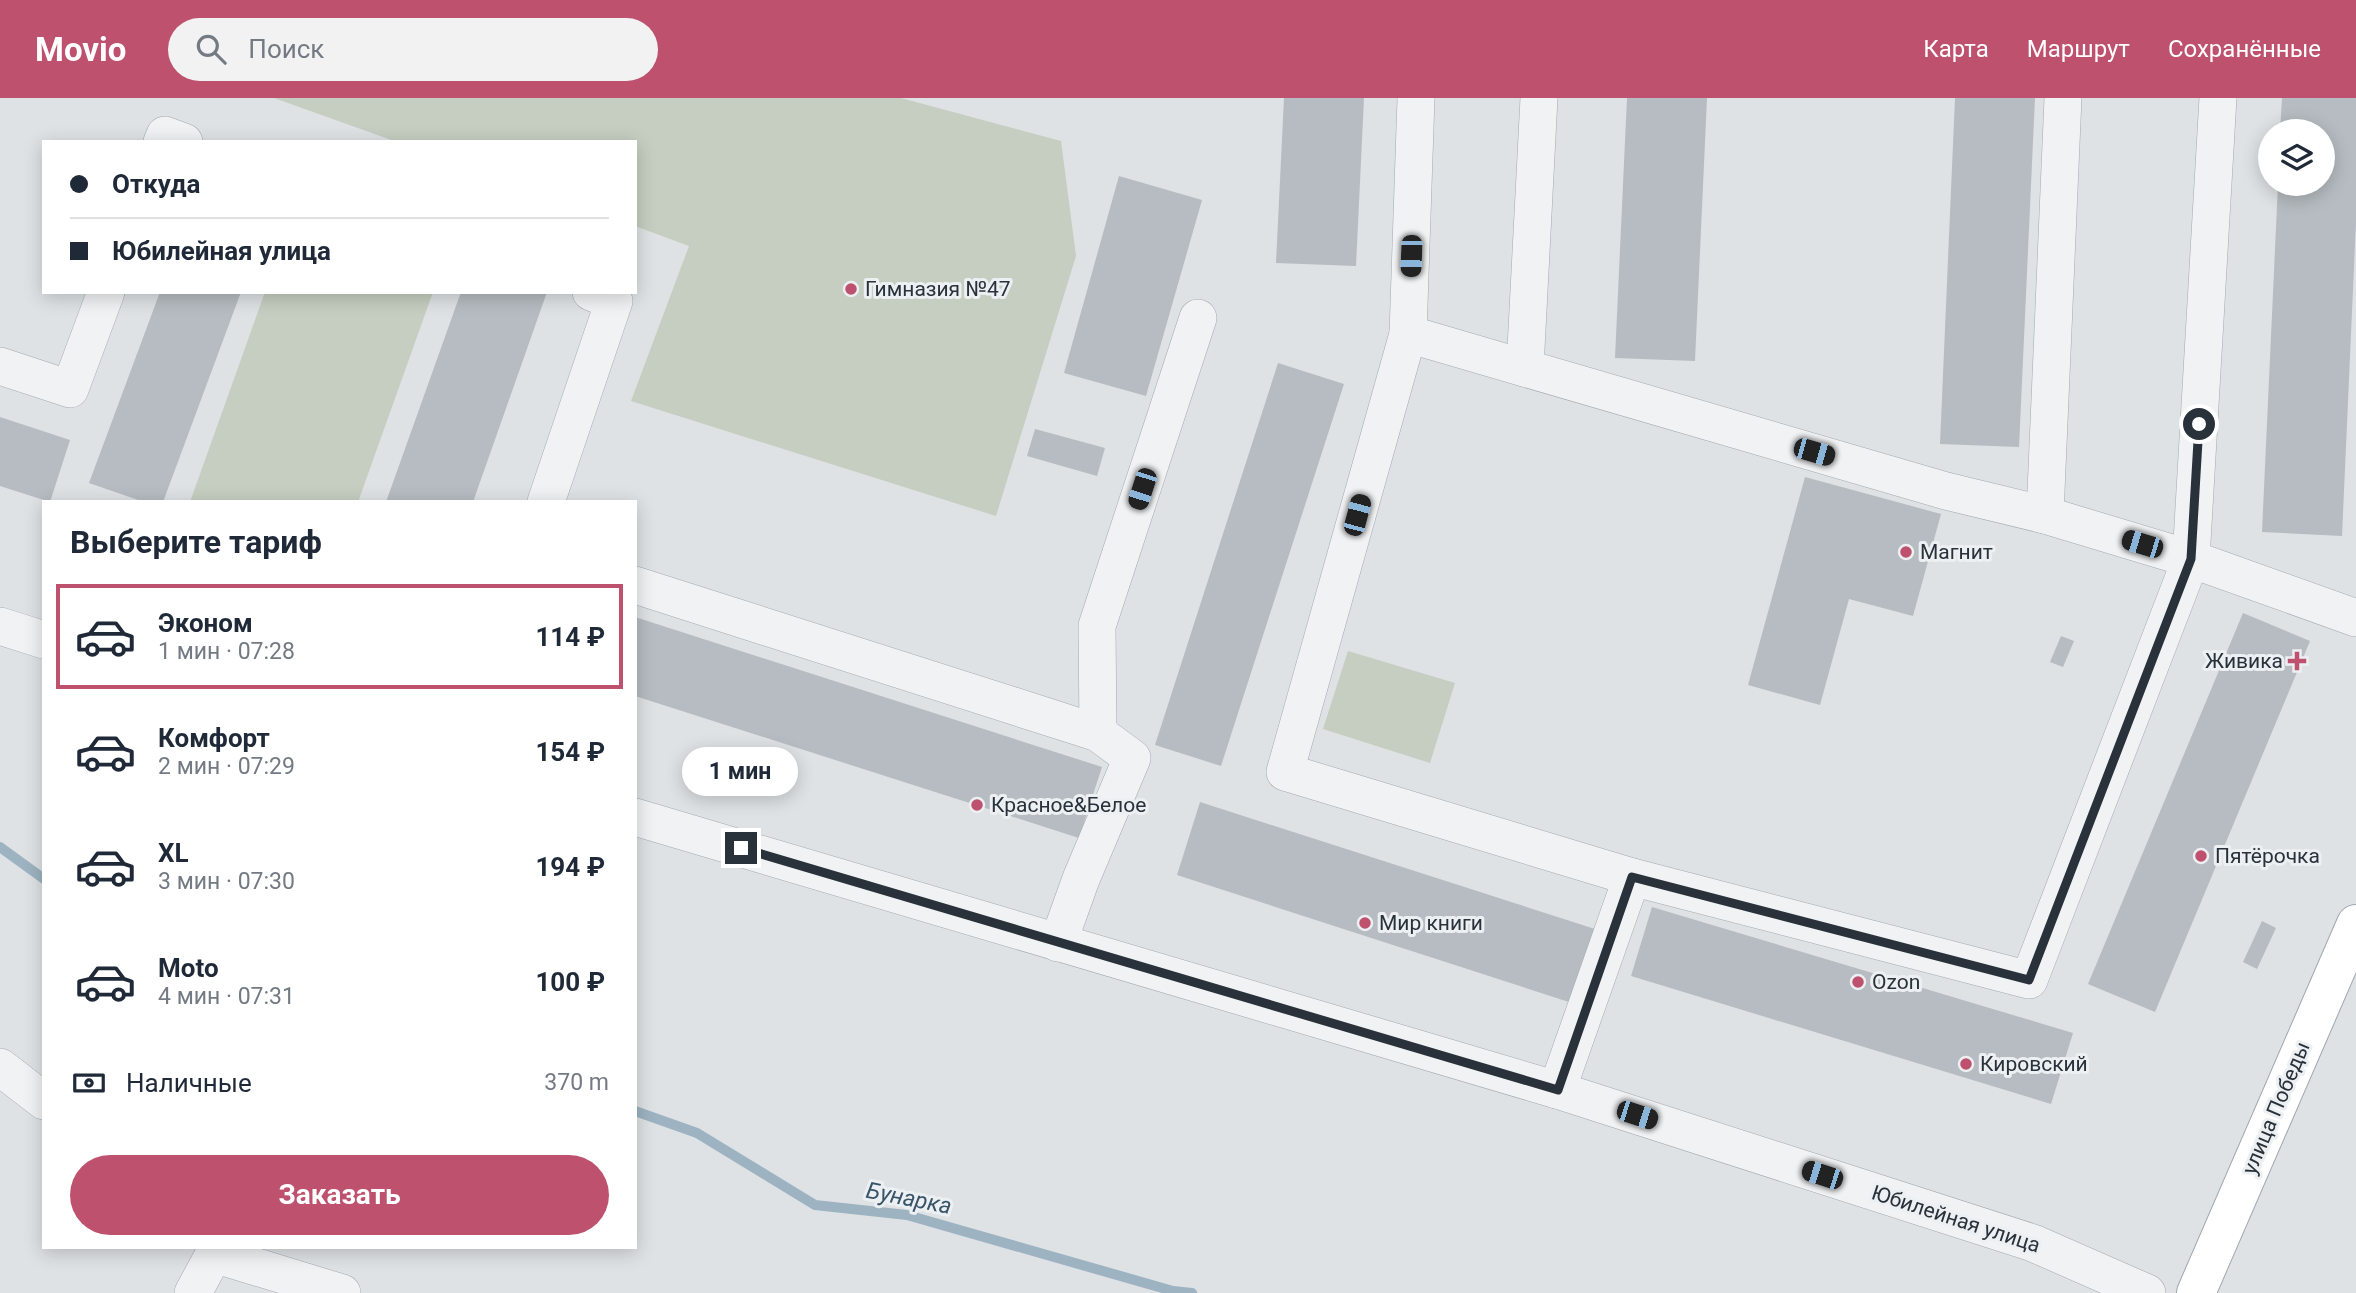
<!DOCTYPE html>
<html lang="ru">
<head>
<meta charset="utf-8">
<style>
	:root { --surface:#fff; --page:#f2f2f3; --text:#1f2937; --muted:#747a83; --line:#e0e1e3; --accent:#bd516e }
	body { margin:0; font-family:Roboto,sans-serif; background:var(--page); color:var(--text); height:100vh; display:flex; flex-direction:column; font-size:26px; white-space:nowrap }
	* { box-sizing:border-box; margin:0 }
	p { font-size:23px; color:var(--muted) }
	.icon { flex:none; width:38px; height:38px; fill:none; stroke:currentColor; stroke-width:2; stroke-linecap:round; stroke-linejoin:round }
	.map { position:relative; flex:1; overflow:hidden }
	.side { position:absolute; left:42px; top:402px; width:595px; height:749px; display:flex; flex-direction:column; background:var(--surface); border-radius:0px; box-shadow:0 4px 18px #0003 }
	.side>* { flex:none }
	.banner { position:absolute; left:42px; top:42px; width:595px; height:154px; border-radius:0px; box-shadow:0 4px 18px #0003; display:grid; align-content:center; height:154px; padding:0 28px; background:var(--surface) }
	.controls { position:absolute; left:2258px; top:21px; display:grid; gap:14px }
	.controls a { display:grid; place-items:center; width:77px; height:77px; border-radius:50%; background:var(--surface); box-shadow:0 4px 18px #0003; font-size:35px }
	.end { position:absolute; width:32px; height:32px; margin:-16px; border:9px solid #29313a; background:#fff; box-shadow:0 0 0 4px #fff }
	.from { border-radius:50% }
	.bubble { position:absolute; height:49px; border-radius:24px; background:var(--surface); box-shadow:0 4px 18px #0003; font-size:23px; font-weight:700; line-height:49px; text-align:center }
	.car { position:absolute; width:21px; height:42px; margin:-21px -10px; border-radius:9px; box-shadow:0 0 5px 2px #0007; background:linear-gradient(#222 24%,#8ab4d8 0 40%,#222 0 76%,#8ab4d8 0 86%,#222 0) }
	.banner b { display:flex; align-items:center; gap:24px; height:66px; font-size:26px }
	.banner b+b { border-top:2px solid var(--line) }
	.banner i { width:18px; height:18px; background:var(--text) }
	ul { padding:0; list-style:none }
	li { display:flex; align-items:center; gap:21px; height:105px; margin:0 14px 10px; padding:0 14px; border:4px solid transparent; border-radius:0px }
	li div { flex:1 }
	li b { display:block; font-size:26px }
	li em { font-style:normal; font-weight:700 }
	li.current { border-color:var(--accent) }
	li>.icon { width:63px; height:63px; stroke-width:1.5 }
	h2 { padding:0 28px; font-size:32px; line-height:84px }
	.pay { display:flex; align-items:center; gap:18px; height:77px; padding:0 28px; font-size:26px }
	.pay p { margin-inline-start:auto }
	.action { display:flex; gap:14px; margin-top:auto; padding:14px 28px }
	.action a { flex:1; height:80px; border-radius:42px; background:var(--accent); color:#fff; font-size:28px; font-weight:700; line-height:80px; text-align:center }
	header { display:flex; align-items:center; gap:42px; box-sizing:border-box; height:98px; padding:0 35px; background:var(--accent); color:#fff }
	header strong { font-size:33px }
	nav { display:flex; gap:38px; margin-inline-start:auto; font-size:24px }
	.search { width:490px; height:63px; background:var(--page); display:flex; align-items:center; gap:18px; box-sizing:border-box; padding:0 24px; border-radius:38px; color:var(--muted); font-size:26px }
	.map>svg:first-child { display:block }
	.green { fill:#c5cec0 }
	.lines { fill:none; stroke-linecap:round; stroke-linejoin:round }
	.stream { stroke:#9db3c1; stroke-width:10 }
	.building { fill:#b6bcc1 }
	.minor-casing { stroke:#a4a9ae; stroke-width:38 }
	.major-casing { stroke:#9fa7b0; stroke-width:40 }
	.minor { stroke:#f0f2f4; stroke-width:37 }
	.major { stroke:#fff; stroke-width:38 }
	.route { stroke:#29313a; stroke-width:9 }
	.poi-dot { fill:#bd516e; stroke:#edf0f3; stroke-width:2.5 }
	.labels { text-anchor:middle; stroke-width:6; stroke-linejoin:round; paint-order:stroke }
	.poi-label { font-size:21px; fill:#29313a; stroke:#edf0f3; text-anchor:start }
	.street-label { font-size:21px; fill:#29313a; stroke:#edf0f3 }
	.water-label { font-size:23px; font-style:italic; fill:#385469; stroke:#edf0f3 }
</style>
</head>
<body>
<header>
<strong>Movio</strong>
<div class="search"><svg class="icon" aria-label="search" viewBox="0 0 24 24"><circle cx="10" cy="10" r="6"/><path d="M15 15l6 6"/></svg>Поиск</div>
<nav><a>Карта</a><a>Маршрут</a><a>Сохранённые</a></nav>
</header>
<div class="map">
<svg width="2356" height="1195" viewBox="0 0 2356 1195">
	<rect width="100%" height="100%" fill="#dee2e5"/>
	<g class="green">
		<path d="M274,0H901L1061,43L1076,158L996,418L631,303L689,148L635,128V44H397Z"/>
		<path d="M265,194H433L358,404H190Z"/>
		<path d="M1348,553L1455,585L1430,665L1323,631Z"/>
	</g>
	<g class="lines">
		<g class="stream">
			<path d="M0,749L44,781"/>
			<path d="M635,1013L697,1035L815,1107L907,1117L1173,1193L1192,1195"/>
		</g>
	</g>
	<g class="building">
		<path d="M1284,0H1364L1356,168L1276,165Z"/>
		<path d="M1627,0H1707L1695,263L1615,260Z"/>
		<path d="M1955,0H2035L2019,349L1940,346Z"/>
		<path d="M2282,0H2356V124L2342,438L2262,434L2278,86H2322V33H2280Z"/>
		<path d="M1119,78L1202,102L1146,298L1064,275Z"/>
		<path d="M160,194H241L163,404H144L89,385Z"/>
		<path d="M461,194H547L473,404H386Z"/>
		<path d="M1278,265L1344,286L1221,668L1155,647Z"/>
		<path d="M0,319L70,342L50,404L0,388Z"/>
		<path d="M1035,331L1105,350L1097,378L1027,358Z"/>
		<path d="M1805,379L1941,416L1913,518L1849,501L1820,607L1748,587Z"/>
		<path d="M2243,515L2310,543L2155,914L2088,886Z"/>
		<path d="M635,519L1102,669L1079,740L635,598Z"/>
		<path d="M2061,538L2074,543L2063,569L2050,564Z"/>
		<path d="M1200,704L1595,831L1572,905L1177,777Z"/>
		<path d="M1652,809L2073,935L2051,1006L1631,878Z"/>
		<path d="M2262,823L2276,830L2257,871L2243,864Z"/>
	</g>
	<g class="lines">
		<defs>
			<g id="minor">
				<path d="M2218,0L2191,461L2356,520"/>
				<path d="M162,44L165,37L184,44"/>
				<path d="M1408,236L1946,393L2045,417L2191,461L2029,882L1632,779L1285,674Z"/>
				<path d="M1408,236L1416,0"/>
				<path d="M0,268L70,291L106,194"/>
				<path d="M1525,270L1539,0"/>
				<path d="M546,404L614,203L591,194"/>
				<path d="M2045,417L2063,0"/>
				<path d="M635,487L1098,635L1132,660L1081,781L1058,845"/>
				<path d="M0,528L44,542"/>
				<path d="M1098,635L1097,528L1198,220"/>
				<path d="M635,719L1557,992L2033,1145L2147,1195"/>
				<path d="M0,969L44,1003"/>
				<path d="M1557,992L1632,779"/>
				<path d="M214,1156L342,1195"/>
				<path d="M193,1195L214,1156"/>
			</g>
			<path id="major" d="M2196,1195L2356,826"/>
		</defs>
		<use href="#minor" class="minor-casing"/>
		<use href="#major" class="major-casing"/>
		<use href="#minor" class="minor"/>
		<use href="#major" class="major"/>
	</g>
	<g class="lines">
		<path class="route" d="M741,750L1558,992L1632,779L2029,882L2191,461L2199,326"/>
	</g>
	<g class="poi-dot">
		<circle cx="851" cy="191" r="7"/>
		<circle cx="1906" cy="454" r="7"/>
		<path d="M2293.5 552.5h7v7h7v7h-7v7h-7v-7h-7v-7h7z"/>
		<circle cx="977" cy="707" r="7"/>
		<circle cx="2201" cy="758" r="7"/>
		<circle cx="1365" cy="825" r="7"/>
		<circle cx="1858" cy="884" r="7"/>
		<circle cx="1966" cy="966" r="7"/>
	</g>
	<g class="labels">
		<g class="poi-label">
			<text x="865" y="198">Гимназия №47</text>
			<text x="1920" y="461">Магнит</text>
			<text x="2283" y="570" text-anchor="end">Живика</text>
			<text x="991" y="714">Красное&amp;Белое</text>
			<text x="2215" y="765">Пятёрочка</text>
			<text x="1379" y="832">Мир книги</text>
			<text x="1872" y="891">Ozon</text>
			<text x="1980" y="973">Кировский</text>
		</g>
		<g class="street-label">
			<text transform="translate(2276 1010) rotate(-67)" y="7">улица Победы</text>
			<text transform="translate(1956 1121) rotate(18)" y="7">Юбилейная улица</text>
		</g>
		<g class="water-label">
			<text transform="translate(909 1100) rotate(11)" y="8">Бунарка</text>
		</g>
	</g>
</svg>
<div class="controls">
<a><svg class="icon" aria-label="layers" viewBox="0 0 24 24"><path d="M12 4l9 5-9 5-9-5zM3 14l9 5 9-5"/></svg></a>
</div>
<i class="end from" style="left:2199px;top:326px"></i>
<i class="end" style="left:741px;top:750px"></i>
<div class="bubble" style="left:682px;top:649px;width:116px">1 мин</div>
<i class="car" style="left:1411px;top:158px;rotate:182deg"></i>
<i class="car" style="left:1814px;top:354px;rotate:106deg"></i>
<i class="car" style="left:1142px;top:391px;rotate:198deg"></i>
<i class="car" style="left:1357px;top:417px;rotate:15deg"></i>
<i class="car" style="left:2142px;top:446px;rotate:287deg"></i>
<i class="car" style="left:1637px;top:1017px;rotate:108deg"></i>
<i class="car" style="left:1822px;top:1077px;rotate:288deg"></i>
<div class="banner">
<b><i class="from"></i>Откуда</b>
<b><i></i>Юбилейная улица</b>
</div>
<section class="side">
<h2>Выберите тариф</h2>
<ul>
<li class="current"><svg class="icon" aria-label="car" viewBox="0 0 24 24"><path d="M5 17H2v-5l4-1 3-4h7l3 4 3 1v5h-3M9 17h6M6 11h13"/><circle cx="7" cy="17" r="2"/><circle cx="17" cy="17" r="2"/></svg><div><b>Эконом</b><p>1 мин · 07:28</p></div><em>114 ₽</em></li>
<li><svg class="icon" aria-label="car" viewBox="0 0 24 24"><path d="M5 17H2v-5l4-1 3-4h7l3 4 3 1v5h-3M9 17h6M6 11h13"/><circle cx="7" cy="17" r="2"/><circle cx="17" cy="17" r="2"/></svg><div><b>Комфорт</b><p>2 мин · 07:29</p></div><em>154 ₽</em></li>
<li><svg class="icon" aria-label="car" viewBox="0 0 24 24"><path d="M5 17H2v-5l4-1 3-4h7l3 4 3 1v5h-3M9 17h6M6 11h13"/><circle cx="7" cy="17" r="2"/><circle cx="17" cy="17" r="2"/></svg><div><b>XL</b><p>3 мин · 07:30</p></div><em>194 ₽</em></li>
<li><svg class="icon" aria-label="car" viewBox="0 0 24 24"><path d="M5 17H2v-5l4-1 3-4h7l3 4 3 1v5h-3M9 17h6M6 11h13"/><circle cx="7" cy="17" r="2"/><circle cx="17" cy="17" r="2"/></svg><div><b>Moto</b><p>4 мин · 07:31</p></div><em>100 ₽</em></li>
</ul>
<div class="pay"><svg class="icon" aria-label="cash" viewBox="0 0 24 24"><path d="M3 7h18v10H3z"/><circle cx="12" cy="12" r="2"/></svg>Наличные<p>370 m</p></div>
<div class="action"><a>Заказать</a></div>
</section>
</div>
</body>
</html>
